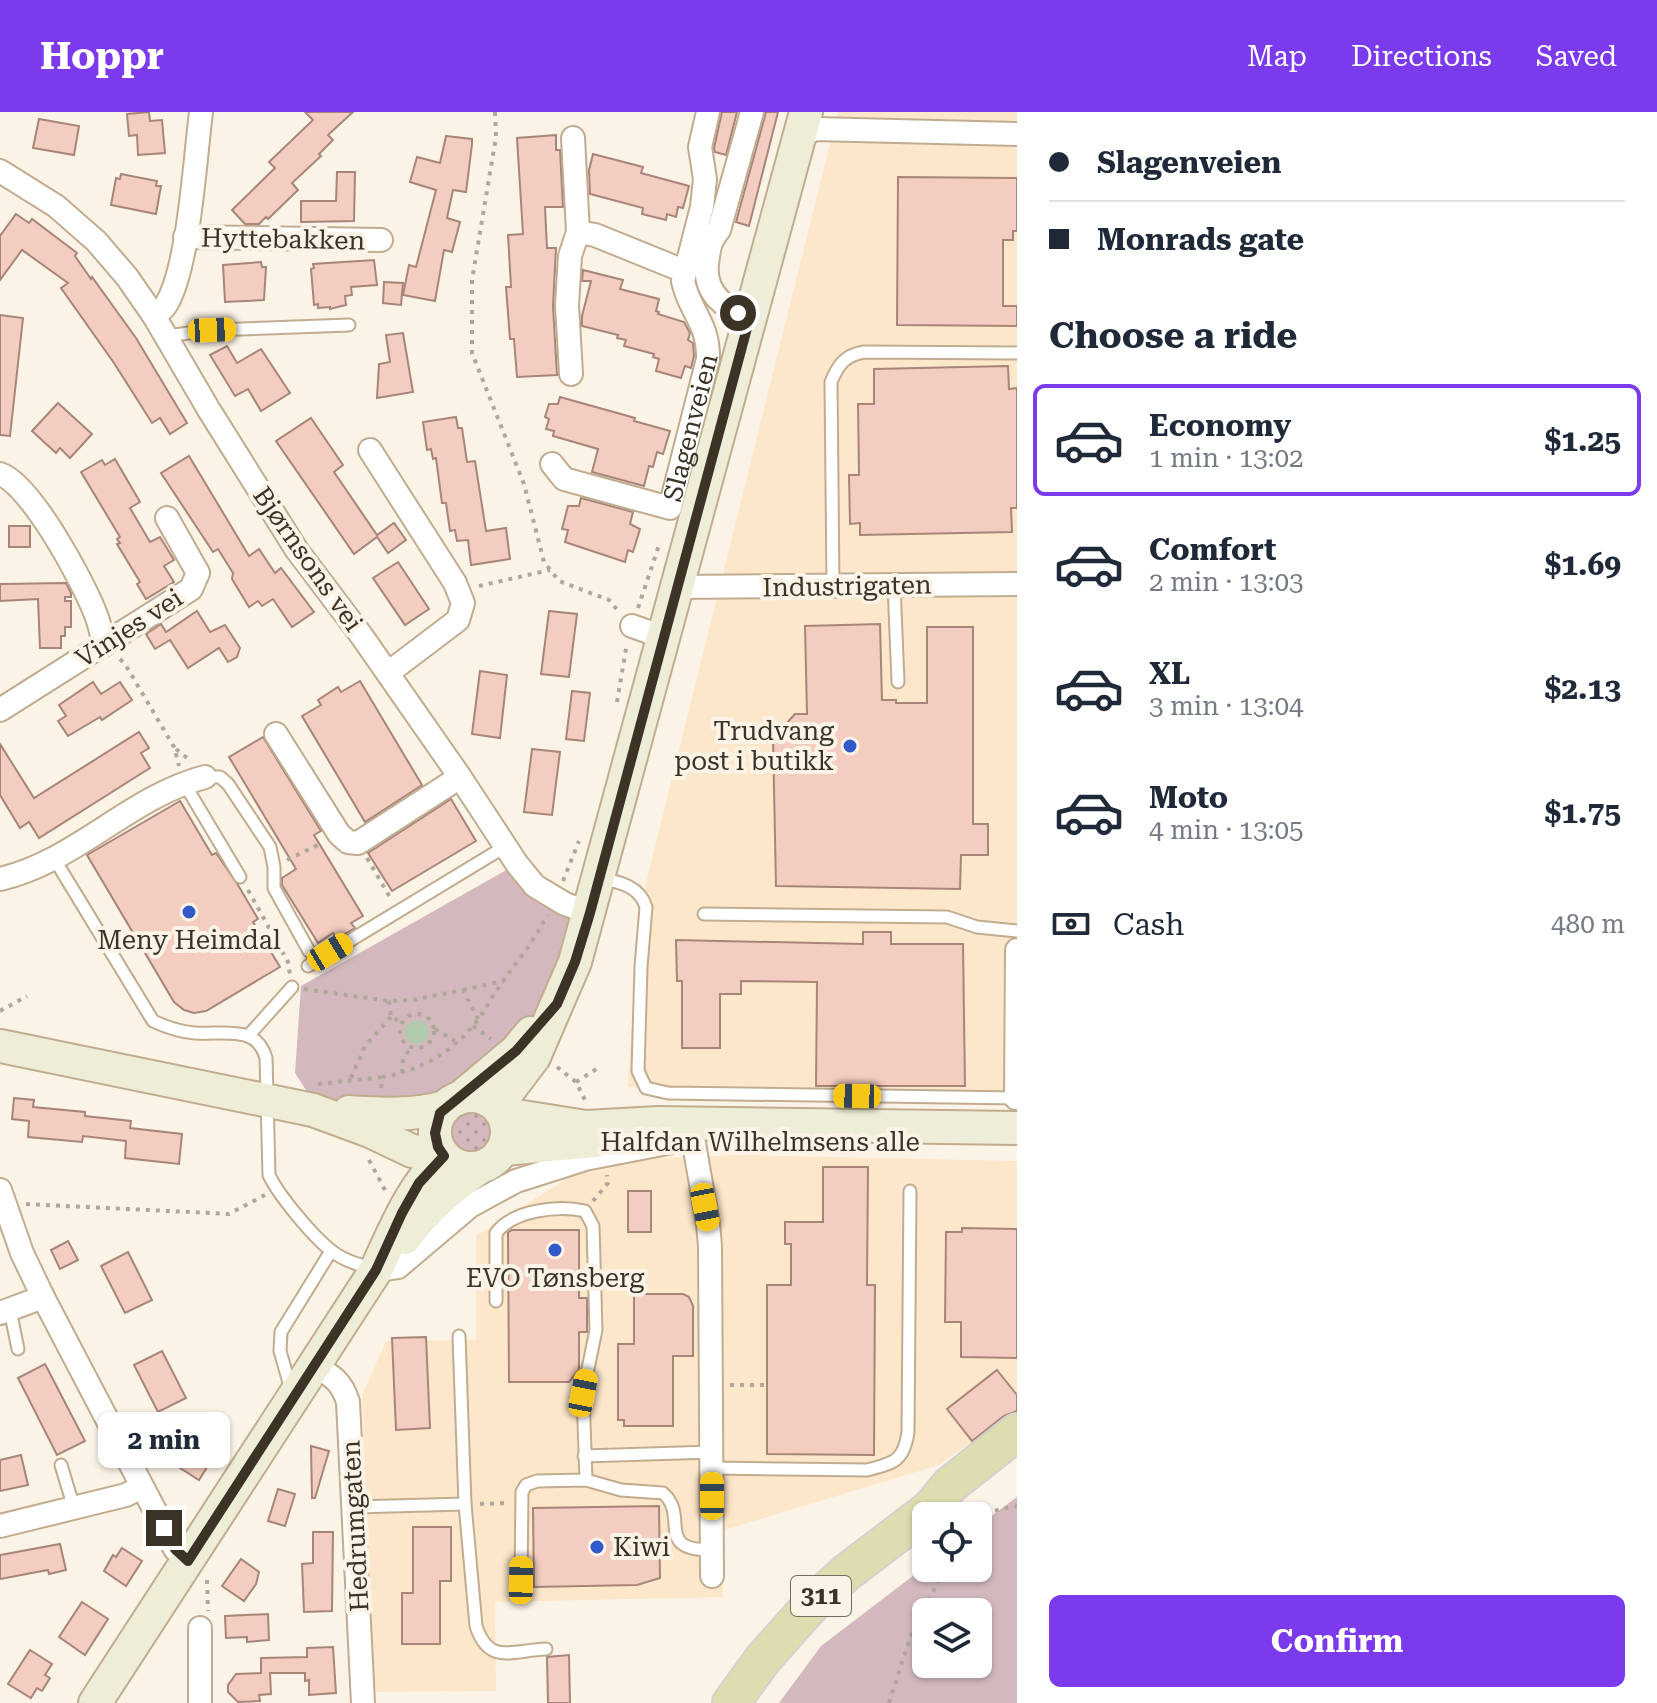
<!DOCTYPE html>
<html lang="en">
<head>
<meta charset="utf-8">
<style>
	:root { --surface:#fff; --page:#f2f2f3; --text:#1f2937; --muted:#747a83; --line:#e0e1e3; --accent:#7c3aed }
	body { margin:0; font-family:"Roboto Serif",serif; background:var(--page); color:var(--text); height:100vh; display:flex; flex-direction:column; font-size:30px; white-space:nowrap }
	* { box-sizing:border-box; margin:0 }
	p { font-size:26px; color:var(--muted) }
	.icon { flex:none; width:44px; height:44px; fill:none; stroke:currentColor; stroke-width:2; stroke-linecap:round; stroke-linejoin:round }
	.map { position:relative; flex:1; overflow:hidden }
	.side { display:flex; flex-direction:column; background:var(--surface); width:640px }
	.side>* { flex:none }
	.guide { display:grid; align-content:center; height:176px; padding:0 32px; background:var(--surface) }
	.tools { position:absolute; left:912px; top:1390px; display:grid; gap:16px }
	.tools a { display:grid; place-items:center; width:80px; height:80px; border-radius:12px; background:var(--surface); box-shadow:0 2px 6px #0004; font-size:40px }
	.end { position:absolute; width:36px; height:36px; margin:-18px; border:10px solid #3c3327; background:#fff; box-shadow:0 0 0 4px #fff }
	.from { border-radius:50% }
	.bubble { position:absolute; height:56px; border-radius:12px; background:var(--surface); box-shadow:0 2px 6px #0004; font-size:26px; font-weight:700; line-height:56px; text-align:center }
	.car { position:absolute; width:24px; height:48px; margin:-24px -12px; border-radius:10px; box-shadow:0 0 6px 2px #0007; background:linear-gradient(#f5c518 24%,#345 0 40%,#f5c518 0 76%,#345 0 86%,#f5c518 0) }
	.guide b { display:flex; align-items:center; gap:28px; height:76px; font-size:30px }
	.guide b+b { border-top:2px solid var(--line) }
	.guide i { width:20px; height:20px; background:var(--text) }
	ul { padding:0; list-style:none }
	li { display:flex; align-items:center; gap:24px; height:112px; margin:0 16px 12px; padding:0 16px; border:4px solid transparent; border-radius:12px }
	li div { flex:1 }
	li b { display:block; font-size:30px }
	li em { font-style:normal; font-weight:700 }
	li.selected { border-color:var(--accent) }
	li>.icon { width:72px; height:72px; stroke-width:1.5 }
	h2 { padding:0 32px; font-size:36px; line-height:96px }
	.pay { display:flex; align-items:center; gap:20px; height:88px; padding:0 32px; font-size:30px }
	.pay p { margin-inline-start:auto }
	.primary-button { display:flex; gap:16px; margin-top:auto; padding:16px 32px }
	.primary-button a { flex:1; height:92px; border-radius:12px; background:var(--accent); color:#fff; font-size:32px; font-weight:700; line-height:92px; text-align:center }
	header { display:flex; align-items:center; gap:48px; box-sizing:border-box; height:112px; padding:0 40px; background:var(--accent); color:#fff }
	header strong { font-size:38px }
	nav { display:flex; gap:44px; margin-inline-start:auto; font-size:28px }
	main { display:flex; flex:1; min-height:0 }
	.map>svg:first-child { display:block }
	.built { fill:#fde7ca }
	.grass { fill:url(#grass-dots) }
	.green { fill:#d3b9be; fill-rule:evenodd }
	.water { fill:#b2cbaf }
	.building { fill:#f3cdbf; stroke:#a78579; stroke-width:2 }
	.lines { fill:none; stroke-linecap:round; stroke-linejoin:round }
	.lane-casing { stroke:#c1ac8f; stroke-width:15 }
	.street-casing { stroke:#c1ac8f; stroke-width:26 }
	.secondary-casing { stroke:#c1ac8f; stroke-width:36 }
	.primary-casing { stroke:#d4d2cf; stroke-width:40 }
	.path { stroke:#b0a79b; stroke-width:4; stroke-dasharray:4 6; stroke-linecap:butt }
	.lane { stroke:#fff; stroke-width:11 }
	.street { stroke:#fff; stroke-width:22 }
	.secondary { stroke:#eeeed8; stroke-width:32 }
	.primary { stroke:#ddddb0; stroke-width:36 }
	.route { stroke:#3c3327; stroke-width:10 }
	.poi-dot { fill:#3059c9; stroke:#fcf3e7; stroke-width:3 }
	.labels { text-anchor:middle; stroke-width:8; stroke-linejoin:round; paint-order:stroke }
	.shield { fill:#fcf3e7; stroke:#766d61; stroke-width:2 }
	.shield-label { font-size:24px; font-weight:bold; fill:#3c3327 }
	.street-label { font-size:26px; fill:#3c3327; stroke:#fcf3e7 }
	.poi-label { font-size:26px; fill:#3c3327; stroke:#fcf3e7 }
</style>
</head>
<body>
<header>
<strong>Hoppr</strong>
<nav><a>Map</a><a>Directions</a><a>Saved</a></nav>
</header>
<main>
<div class="map">
<svg width="1017" height="1591" viewBox="0 0 1017 1591">
	<defs>
		<pattern id="grass-dots" width="8" height="8" patternUnits="userSpaceOnUse" patternTransform="scale(2)"><rect width="8" height="8" fill="#d3b9be"/><path d="M2 2h.1M6 6h.1" fill="none" stroke="#ac979a" stroke-width="1.8" stroke-linecap="round"/></pattern>
	</defs>
	<rect width="100%" height="100%" fill="#fcf3e7"/>
	<g class="built">
		<path d="M838,0H1017V990L628,975L639,799Z"/>
		<path d="M741,1043L1017,1049V1298L939,1353L724,1418L723,1485L495,1490L496,1579L374,1580L362,1284L386,1229L476,1228V1124L571,1064L656,1046Z"/>
	</g>
	<circle class="grass" cx="472" cy="1020" r="22"/>
	<g class="green">
		<path d="M517,752L566,801L574,814L555,872L525,920L449,981L399,997L313,989L295,961L301,874Z"/>
		<path d="M1017,1385V1591H779L821,1534L926,1454L978,1456V1414ZM926,1500H978V1552H926Z"/>
	</g>
	<circle class="water" cx="417" cy="920" r="12"/>
	<g class="building">
		<path d="M149,0L150,9L162,8L165,41L138,43L137,23L129,24L127,2Z"/>
		<path d="M305,0H353L328,23L333,28L319,42L321,44L292,71L298,78L268,107L266,105L259,112H245L232,98L275,56L269,50L313,8Z"/>
		<path d="M722,0H737L726,43L715,40L714,36Z"/>
		<path d="M766,0H778L749,114L736,110Z"/>
		<path d="M39,7L79,14L74,43L33,36Z"/>
		<path d="M556,23V38H560L563,95H545L547,136H556L553,194L557,263L517,265L514,227H510L506,175H511L508,123L523,122L517,26Z"/>
		<path d="M446,24L472,27V32L466,80L453,78L447,106L460,110L452,140L444,138L435,189L403,183L409,153L416,155L436,78L410,70L417,45L440,51Z"/>
		<path d="M593,42L643,55L641,61L689,74L683,96L678,95L676,105L667,102L666,108L642,102L643,96L590,82L589,58Z"/>
		<path d="M337,60H355L354,109L301,110V89H336Z"/>
		<path d="M121,62L157,69L156,74H161L156,102L111,93L116,66L120,67Z"/>
		<path d="M898,65L1017,66V119H1013V128H1003V194H1017V214L897,213Z"/>
		<path d="M16,102L29,111L32,107L77,141L75,144L91,167L92,165L136,226L187,311L170,322L160,306L152,311L114,251L61,176L68,171L22,138L0,168V124Z"/>
		<path d="M374,148L377,173L351,175L352,183L345,184L346,193L330,197V195L318,196V192L314,193L311,157L314,156L313,152Z"/>
		<path d="M261,150L262,155H266L264,188L225,190L223,153Z"/>
		<path d="M583,158L623,168L620,177L659,187L656,199L659,200L658,202L684,210L690,221L688,228L693,231L694,244L691,256L685,254L681,266L656,259L659,247L653,245L654,242L624,234L626,228L617,226L618,223L582,214V204L591,169H582Z"/>
		<path d="M384,170L403,171L401,193L383,191Z"/>
		<path d="M0,203L23,206L10,324L0,323Z"/>
		<path d="M403,221L413,280L377,286L379,252L390,250L386,223Z"/>
		<path d="M227,234L237,251L261,237L290,281L261,299L248,277L235,284L210,243Z"/>
		<path d="M1008,254L1009,277L1017,276V396H1011L1012,420L860,423V411L850,412L849,363H859L858,292H874V257Z"/>
		<path d="M560,285L635,306L634,309L670,319L663,342L657,340L653,355L649,354L644,374L592,360L598,337L553,324L554,319L546,317L549,307L545,305L549,292H558Z"/>
		<path d="M58,291L92,322L70,346L60,336L56,341L32,319Z"/>
		<path d="M456,305L458,316H462L467,350L475,349L486,419L506,416L510,447L471,453L468,428L457,429L455,418L450,419L446,391H442L436,346L433,347L431,337L427,338L423,310Z"/>
		<path d="M311,306L343,353L334,360L377,423L394,411L406,428L388,441L377,425L354,442L276,329Z"/>
		<path d="M189,344L249,444L259,437L275,461L281,456L314,500L292,515L273,487L262,494L258,489L249,495L232,467L233,461L218,437L213,440L161,361Z"/>
		<path d="M115,347L140,390L130,396L150,430L160,425L174,448L164,454L174,470L146,487L137,472L140,470L117,432L120,431L117,427L120,425L81,360L102,348L105,353Z"/>
		<path d="M581,386L633,400L630,412L640,417L633,440L628,438L625,450L565,430L568,418L562,417L568,394H579Z"/>
		<rect x="9" y="414" width="21" height="21"/>
		<path d="M398,450L429,497L405,513L373,466Z"/>
		<path d="M66,471L71,481V485H65V489H71V515H65V524H61V536H40L38,487L0,489V472Z"/>
		<path d="M197,499L210,520L225,513L240,536L237,545L228,550L219,536L188,556L170,528L155,537L146,522L161,512L166,520Z"/>
		<path d="M549,499L577,502L569,565L541,562Z"/>
		<path d="M880,512L882,588H896V591H927V515H973V712H988V743H961L960,777L776,774L773,626L795,602H807L805,514Z"/>
		<path d="M480,559L507,563L500,626L472,622Z"/>
		<path d="M360,569L422,673L365,710L302,604L321,593L318,588L338,575L341,580Z"/>
		<path d="M93,570L101,582L120,570L132,588L102,608L100,605L68,624L58,609L66,604L59,593Z"/>
		<path d="M572,579L590,581L584,629L566,627Z"/>
		<path d="M139,620L149,636L141,641L150,656L39,726L29,710L20,716L0,683V632L34,686Z"/>
		<path d="M263,625L321,719L314,723L363,804L351,811L355,816L336,827L333,821L318,831L282,773V766L296,757L229,645Z"/>
		<path d="M532,637L560,640L552,703L524,700Z"/>
		<path d="M451,687L476,729L392,779L368,741Z"/>
		<path d="M180,689L212,743L216,741L238,773L258,807L253,810L280,855L206,899L194,901L184,898L174,890L87,743Z"/>
		<path d="M863,820H891V832H963L965,974H816L817,870L741,869V882H720V936H682V869H677L676,828L863,832Z"/>
		<path d="M14,986L34,988L33,995L85,1000V1004L131,1009L130,1016L182,1022L179,1052L125,1046L126,1029L83,1024L82,1030L28,1025L29,1009L12,1007Z"/>
		<path d="M823,1055H868L867,1173H875L874,1343L767,1342V1173H791V1132H785V1110H823Z"/>
		<rect x="628" y="1079" width="23" height="41"/>
		<path d="M962,1116L1017,1117V1246L961,1245V1210H945L946,1120H962Z"/>
		<path d="M512,1118H579V1186H587V1220H579V1257L569,1270H509L508,1120Z"/>
		<path d="M68,1129L78,1148L60,1157L51,1138Z"/>
		<path d="M128,1140L152,1188L125,1201L101,1154Z"/>
		<path d="M634,1182H683L689,1185L693,1194V1244H673V1314H624V1308H618V1232H634Z"/>
		<path d="M426,1225L430,1316L396,1318L392,1226Z"/>
		<path d="M162,1239L186,1286L158,1300L134,1253Z"/>
		<path d="M45,1252L85,1329L57,1343L18,1266Z"/>
		<path d="M997,1258L1017,1283V1299L1004,1304L972,1329L947,1297Z"/>
		<path d="M210,1306L217,1321L194,1331L188,1316Z"/>
		<path d="M195,1332L214,1344L199,1368L180,1356Z"/>
		<path d="M311,1334L329,1339L315,1386H312Z"/>
		<path d="M21,1343L28,1373L0,1379V1348Z"/>
		<path d="M278,1377L295,1382L285,1414L268,1409Z"/>
		<path d="M659,1394L660,1466L637,1473L534,1475L533,1396Z"/>
		<path d="M413,1415H451V1469H440V1532H402V1481H413Z"/>
		<path d="M313,1420H333L332,1499L304,1500L302,1452L313,1451Z"/>
		<path d="M60,1432L66,1458L49,1462L48,1458L0,1467V1443Z"/>
		<path d="M122,1436L142,1449L126,1474L104,1459L113,1443L116,1445Z"/>
		<path d="M241,1447L259,1460L256,1472L244,1489L222,1474Z"/>
		<path d="M82,1490L108,1507L85,1543L59,1525Z"/>
		<path d="M268,1502L269,1528L247,1530V1525L226,1526L225,1504Z"/>
		<path d="M333,1535L336,1581L309,1583V1568L305,1569V1561H270L271,1582L259,1583L260,1589L238,1590L228,1580V1573L236,1562L261,1561V1546L307,1545V1536Z"/>
		<path d="M30,1538L52,1552L45,1563L50,1566L42,1579L37,1576L31,1586L8,1572Z"/>
		<path d="M569,1543L570,1591H548L547,1545Z"/>
	</g>
	<g class="lines">
		<defs>
			<g id="lane">
				<path d="M166,224L212,218L349,213"/>
				<path d="M894,472L898,570"/>
				<path d="M833,474L831,270C838,253 845,243 864,240L1017,241"/>
				<path d="M205,665H220L228,672L270,735L274,755V776L309,839"/>
				<path d="M184,671L240,765"/>
				<path d="M55,748L153,909C166,915 180,920 195,921C222,923 257,912 266,946L269,1063C279,1084 314,1126 333,1140C345,1149 360,1153 374,1157"/>
				<path d="M602,767C621,770 640,775 646,795L641,855L638,959L646,976L668,981L1017,986"/>
				<path d="M704,802L947,805L977,815L1017,819"/>
				<path d="M308,854L506,734"/>
				<path d="M249,923L292,875"/>
				<path d="M496,1189V1121C513,1098 558,1093 585,1099L593,1114L596,1218L583,1281L586,1368"/>
				<path d="M10,1198L18,1237"/>
				<path d="M459,1224L465,1392L476,1514C489,1554 513,1538 546,1537"/>
				<path d="M292,1281L280,1239L281,1220L331,1139"/>
				<path d="M584,1344L712,1340"/>
				<path d="M61,1353L74,1396"/>
				<path d="M712,1356L867,1358C894,1351 904,1349 908,1320L910,1079"/>
				<path d="M354,1395L465,1392"/>
				<path d="M521,1468L522,1380L526,1373L537,1369L586,1368L621,1378L663,1381C690,1405 653,1438 712,1438"/>
			</g>
			<g id="street">
				<path d="M799,25L815,17L1017,22"/>
				<path d="M0,59L56,94L96,129L127,165L154,204L209,298L296,437L361,523L460,665L517,752L535,774L565,792L590,801"/>
				<path d="M578,120L595,123L684,159"/>
				<path d="M185,125L381,128"/>
				<path d="M154,204C159,200 164,197 167,191C189,153 195,47 201,0"/>
				<path d="M750,205C724,197 704,181 707,152C709,137 709,130 719,118L752,0"/>
				<path d="M571,262L567,193L570,144L578,120L573,26"/>
				<path d="M370,338L455,471L463,491L458,508L388,561"/>
				<path id="s1" d="M552,352L564,367L670,396L708,247C709,211 689,199 683,169L702,95L705,67L700,35L708,0"/>
				<path d="M0,362C31,372 84,471 96,503C100,513 102,523 104,533"/>
				<path d="M677,475L1017,472"/>
				<path d="M632,514L663,525"/>
				<path d="M0,598L191,477L198,461L167,406"/>
				<path d="M276,622L339,722L348,730L358,731L460,665"/>
				<path d="M0,767C77,749 129,685 205,665"/>
				<path d="M1016,986L1017,838"/>
				<path d="M0,1078L22,1141L43,1185L175,1437L188,1449"/>
				<path d="M376,1158L398,1155L470,1094L516,1069L585,1047L693,1026L708,1112L710,1134L712,1464"/>
				<path d="M0,1201L43,1185"/>
				<path d="M314,1254C332,1263 342,1270 348,1290L363,1591"/>
				<path d="M0,1414L126,1383L141,1375"/>
				<path d="M200,1591V1516"/>
			</g>
			<g id="secondary">
				<path d="M0,934L313,998L370,1019L412,1039L442,1042"/>
				<circle cx="471" cy="1020" r="36"/>
				<path d="M460,986L516,939L531,921"/>
				<path d="M497,994L534,945L575,850L806,0"/>
				<path d="M349,1000C383,1002 412,1004 445,995"/>
				<path d="M503,1002L586,1015L658,1011L1017,1016"/>
				<path d="M504,1037L596,1029"/>
				<path d="M405,1126C425,1097 451,1076 479,1056"/>
				<path d="M95,1591L376,1158C395,1117 411,1076 444,1044"/>
			</g>
			<path id="primary" d="M731,1591L763,1547L812,1492L846,1461L930,1397L950,1373L1017,1320"/>
		</defs>
		<use href="#lane" class="lane-casing"/>
		<use href="#street" class="street-casing"/>
		<use href="#secondary" class="secondary-casing"/>
		<use href="#primary" class="primary-casing"/>
		<g class="path">
			<path d="M495,0L496,25L472,168V241L524,372L544,450L559,469L609,488L619,500"/>
			<path d="M479,474L550,458"/>
			<path d="M638,496L659,433"/>
			<path d="M120,547L125,552L174,635L179,654"/>
			<path d="M617,590L627,531"/>
			<path d="M176,637L191,649"/>
			<path d="M367,746L391,787"/>
			<path d="M287,748L322,731"/>
			<path d="M563,769L579,729"/>
			<path d="M248,778L288,850L290,863"/>
			<path d="M304,877L389,889L413,888L463,878L478,907"/>
			<path d="M463,878L504,869"/>
			<path d="M389,889L391,905L402,911"/>
			<path d="M0,899L27,884"/>
			<circle cx="417" cy="919" r="17"/>
			<path d="M473,914L491,927"/>
			<path d="M435,917L455,929"/>
			<path d="M557,955L576,970L586,990"/>
			<path d="M402,961L403,947L411,935"/>
			<path d="M351,966L365,934L391,905"/>
			<path d="M576,970L598,956"/>
			<path d="M318,972L383,965"/>
			<path d="M381,976L383,965C420,958 452,941 476,910C484,901 489,889 496,879C514,853 533,832 547,803"/>
			<path d="M369,1048L385,1078"/>
			<path d="M593,1089L608,1071L607,1063"/>
			<path d="M26,1092L229,1102L265,1083"/>
			<path d="M730,1273H767"/>
			<path d="M480,1392L508,1391"/>
			<path d="M978,1409C989,1398 1002,1397 1017,1394"/>
			<path d="M207,1468L208,1499"/>
			<path d="M889,1591L910,1526L945,1456"/>
		</g>
		<use href="#lane" class="lane"/>
		<use href="#street" class="street"/>
		<use href="#secondary" class="secondary"/>
		<use href="#primary" class="primary"/>
	</g>
	<g class="lines">
		<path class="route" d="M164,1416L175,1437L188,1449L376,1158L402,1101L419,1071L444,1044L438,1035L435,1021L440,1001L516,939L557,892L575,850L590,801L750,205L738,201"/>
	</g>
	<g class="poi-dot">
		<circle cx="850" cy="634" r="8"/>
		<circle cx="189" cy="800" r="8"/>
		<circle cx="555" cy="1138" r="8"/>
		<circle cx="597" cy="1435" r="8"/>
	</g>
	<g class="labels">
		<rect class="shield" x="791" y="1464" width="60" height="40" rx="6"/>
		<g class="shield-label">
			<text x="821" y="1492">311</text>
		</g>
		<g class="street-label">
			<text transform="translate(283 127) rotate(1)" y="9">Hyttebakken</text>
			<text dy="9" stroke="none"><textPath href="#s1" startOffset="212">Slagenveien</textPath></text>
			<text transform="translate(308 447) rotate(55)" y="9">Bjørnsons vei</text>
			<text transform="translate(847 474) rotate(-1)" y="9">Industrigaten</text>
			<text transform="translate(129 516) rotate(-33)" y="9">Vinjes vei</text>
			<text x="760" y="1039">Halfdan Wilhelmsens alle</text>
			<text transform="translate(355 1414) rotate(-93)" y="9">Hedrumgaten</text>
		</g>
		<g class="poi-label">
			<text x="834" y="628" text-anchor="end">Trudvang<tspan x="834" dy="30">post i butikk</tspan></text>
			<text x="189" y="837">Meny Heimdal</text>
			<text x="555" y="1175">EVO Tønsberg</text>
			<text x="613" y="1444" text-anchor="start">Kiwi</text>
		</g>
	</g>
</svg>
<div class="tools">
<a><svg class="icon" aria-label="locate" viewBox="0 0 24 24"><circle cx="12" cy="12" r="6"/><path d="M12 2v4M12 18v4M2 12h4M18 12h4"/></svg></a>
<a><svg class="icon" aria-label="layers" viewBox="0 0 24 24"><path d="M12 4l9 5-9 5-9-5zM3 14l9 5 9-5"/></svg></a>
</div>
<i class="end from" style="left:738px;top:201px"></i>
<i class="end" style="left:164px;top:1416px"></i>
<div class="bubble" style="left:98px;top:1300px;width:132px">2 min</div>
<i class="car" style="left:212px;top:218px;rotate:88deg"></i>
<i class="car" style="left:330px;top:840px;rotate:59deg"></i>
<i class="car" style="left:857px;top:984px;rotate:271deg"></i>
<i class="car" style="left:705px;top:1095px;rotate:169deg"></i>
<i class="car" style="left:583px;top:1281px;rotate:11deg"></i>
<i class="car" style="left:712px;top:1384px;rotate:0deg"></i>
<i class="car" style="left:521px;top:1468px;rotate:1deg"></i>
</div>
<section class="side">
<div class="guide">
<b><i class="from"></i>Slagenveien</b>
<b><i></i>Monrads gate</b>
</div>
<h2>Choose a ride</h2>
<ul>
<li class="selected"><svg class="icon" aria-label="car" viewBox="0 0 24 24"><path d="M5 17H2v-5l4-1 3-4h7l3 4 3 1v5h-3M9 17h6M6 11h13"/><circle cx="7" cy="17" r="2"/><circle cx="17" cy="17" r="2"/></svg><div><b>Economy</b><p>1 min · 13:02</p></div><em>$1.25</em></li>
<li><svg class="icon" aria-label="car" viewBox="0 0 24 24"><path d="M5 17H2v-5l4-1 3-4h7l3 4 3 1v5h-3M9 17h6M6 11h13"/><circle cx="7" cy="17" r="2"/><circle cx="17" cy="17" r="2"/></svg><div><b>Comfort</b><p>2 min · 13:03</p></div><em>$1.69</em></li>
<li><svg class="icon" aria-label="car" viewBox="0 0 24 24"><path d="M5 17H2v-5l4-1 3-4h7l3 4 3 1v5h-3M9 17h6M6 11h13"/><circle cx="7" cy="17" r="2"/><circle cx="17" cy="17" r="2"/></svg><div><b>XL</b><p>3 min · 13:04</p></div><em>$2.13</em></li>
<li><svg class="icon" aria-label="car" viewBox="0 0 24 24"><path d="M5 17H2v-5l4-1 3-4h7l3 4 3 1v5h-3M9 17h6M6 11h13"/><circle cx="7" cy="17" r="2"/><circle cx="17" cy="17" r="2"/></svg><div><b>Moto</b><p>4 min · 13:05</p></div><em>$1.75</em></li>
</ul>
<div class="pay"><svg class="icon" aria-label="cash" viewBox="0 0 24 24"><path d="M3 7h18v10H3z"/><circle cx="12" cy="12" r="2"/></svg>Cash<p>480 m</p></div>
<div class="primary-button"><a>Confirm</a></div>
</section>
</main>
</body>
</html>
